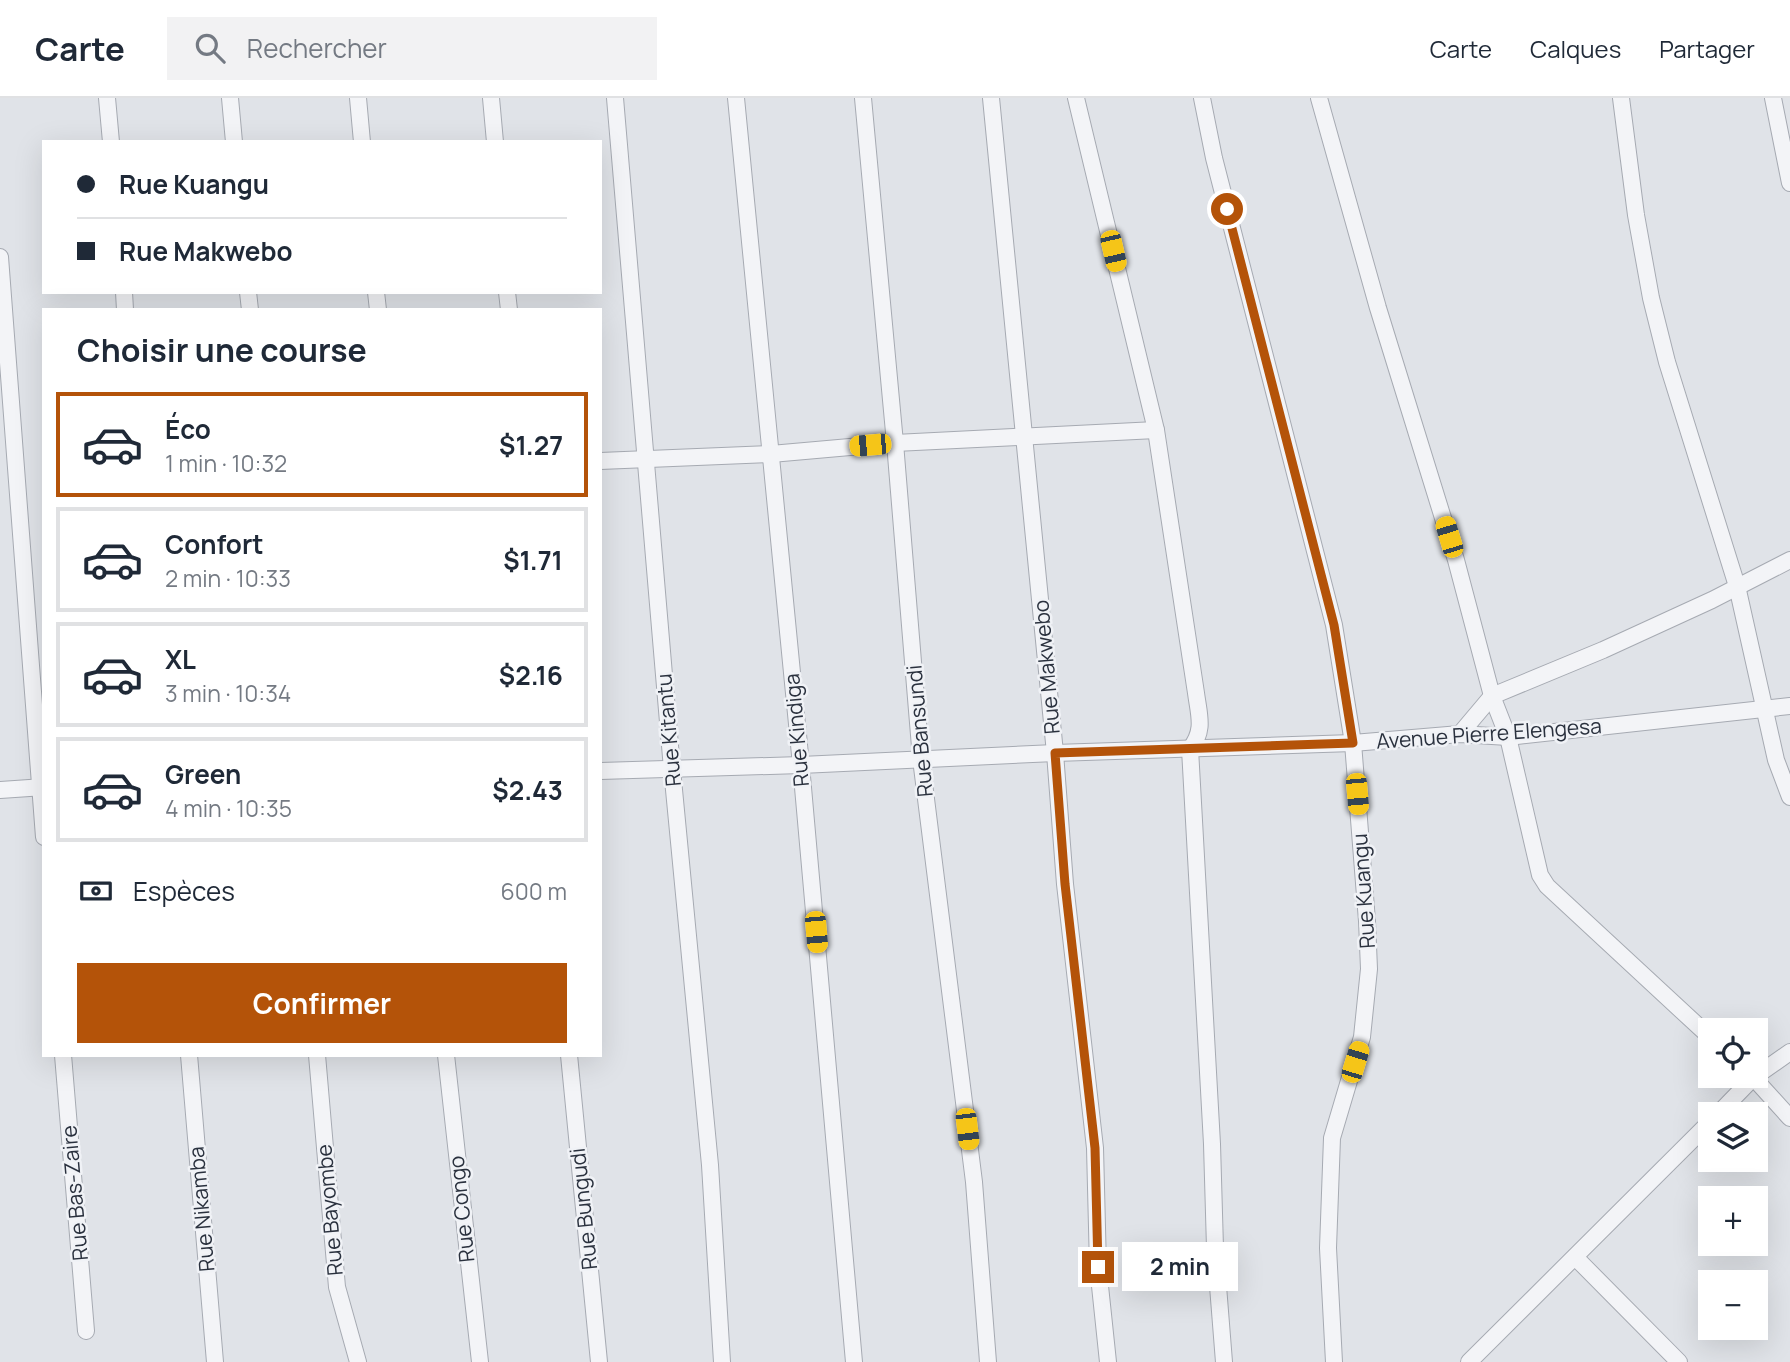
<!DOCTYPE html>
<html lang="fr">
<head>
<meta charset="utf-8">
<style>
	:root { --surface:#fff; --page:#f2f2f3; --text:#1f2937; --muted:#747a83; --line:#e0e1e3; --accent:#b45309 }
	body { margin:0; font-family:Manrope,sans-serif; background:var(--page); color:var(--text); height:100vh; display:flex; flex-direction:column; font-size:26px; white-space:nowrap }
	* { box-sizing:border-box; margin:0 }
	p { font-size:23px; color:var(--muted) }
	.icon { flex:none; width:38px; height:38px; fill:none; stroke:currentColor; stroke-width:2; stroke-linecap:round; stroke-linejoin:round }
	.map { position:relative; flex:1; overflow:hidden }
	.sheet { position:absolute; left:42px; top:210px; width:560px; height:749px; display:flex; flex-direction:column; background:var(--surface); border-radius:0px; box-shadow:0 7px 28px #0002 }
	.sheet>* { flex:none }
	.top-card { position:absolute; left:42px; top:42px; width:560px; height:154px; border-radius:0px; box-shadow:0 7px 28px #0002; display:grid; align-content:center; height:154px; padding:0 35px; background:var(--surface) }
	.buttons { position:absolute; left:1698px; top:920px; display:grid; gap:14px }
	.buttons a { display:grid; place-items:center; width:70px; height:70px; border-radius:0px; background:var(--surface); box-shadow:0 7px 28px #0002; font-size:35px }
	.end { position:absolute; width:32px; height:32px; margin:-16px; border:9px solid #b45309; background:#fff; box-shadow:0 0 0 4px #fff }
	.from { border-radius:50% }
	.bubble { position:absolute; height:49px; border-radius:0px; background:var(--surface); box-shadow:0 7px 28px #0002; font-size:23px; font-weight:700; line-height:49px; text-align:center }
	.car { position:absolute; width:21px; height:42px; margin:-21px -10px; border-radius:9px; box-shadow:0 0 5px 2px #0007; background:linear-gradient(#f5c518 24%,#345 0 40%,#f5c518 0 76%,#345 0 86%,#f5c518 0) }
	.top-card b { display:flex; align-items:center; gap:24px; height:66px; font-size:26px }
	.top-card b+b { border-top:2px solid var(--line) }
	.top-card i { width:18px; height:18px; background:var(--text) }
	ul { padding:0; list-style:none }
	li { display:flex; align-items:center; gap:21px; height:105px; margin:0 14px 10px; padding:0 21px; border:4px solid var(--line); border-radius:0px }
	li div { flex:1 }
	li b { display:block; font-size:26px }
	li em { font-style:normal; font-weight:700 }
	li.on { border-color:var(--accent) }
	li>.icon { width:63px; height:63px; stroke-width:1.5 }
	h2 { padding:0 35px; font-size:32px; line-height:84px }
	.pay { display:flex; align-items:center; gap:18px; height:77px; padding:0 35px; font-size:26px }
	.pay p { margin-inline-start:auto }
	.primary-button { display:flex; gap:14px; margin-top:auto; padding:14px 35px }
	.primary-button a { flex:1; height:80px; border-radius:0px; background:var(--accent); color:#fff; font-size:28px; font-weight:700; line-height:80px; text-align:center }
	header { display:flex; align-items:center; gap:42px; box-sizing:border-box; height:98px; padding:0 35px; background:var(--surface); border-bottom:2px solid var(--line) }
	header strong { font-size:33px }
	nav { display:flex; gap:38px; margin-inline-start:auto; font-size:24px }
	.search { width:490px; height:63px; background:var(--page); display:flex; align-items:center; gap:18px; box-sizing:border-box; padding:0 24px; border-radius:0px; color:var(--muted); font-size:26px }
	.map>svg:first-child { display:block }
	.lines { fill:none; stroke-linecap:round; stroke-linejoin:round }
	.minor-casing { stroke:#a6aab2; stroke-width:18 }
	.minor { stroke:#f3f4f7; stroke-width:16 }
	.route { stroke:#b45309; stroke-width:9 }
	.labels { text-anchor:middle; stroke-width:5; stroke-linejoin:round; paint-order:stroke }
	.street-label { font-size:21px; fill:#2a313e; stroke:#f0f2f6 }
</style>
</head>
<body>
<header>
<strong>Carte</strong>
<div class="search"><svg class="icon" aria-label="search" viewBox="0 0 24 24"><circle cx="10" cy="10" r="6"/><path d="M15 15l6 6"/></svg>Rechercher</div>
<nav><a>Carte</a><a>Calques</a><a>Partager</a></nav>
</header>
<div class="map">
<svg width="1790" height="1264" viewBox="0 0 1790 1264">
	<rect width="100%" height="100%" fill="#e0e3e8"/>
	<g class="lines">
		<defs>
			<g id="minor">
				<path d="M107,0L111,44"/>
				<path d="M230,0L234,44"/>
				<path d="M358,0L362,44"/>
				<path d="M491,0L495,44"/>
				<path d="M615,0L672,671L710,1067L722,1264"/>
				<path d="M736,0L801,667L854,1264"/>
				<path d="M863,0L895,345L921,661L974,1084L988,1264"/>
				<path d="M991,0L1055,655L1065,786L1095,1050L1098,1169L1108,1264"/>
				<path d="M1076,0L1156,332L1196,595C1199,618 1205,632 1190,651L1212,1046L1215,1150L1224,1264"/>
				<path d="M1202,0L1214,60L1334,527L1353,645L1367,823L1369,871L1362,939L1332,1040L1328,1150L1334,1264"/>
				<path d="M1319,0L1378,210L1456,462L1492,598L1508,639L1540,777L1547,788L1710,939"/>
				<path d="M1621,0L1636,117L1651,200L1667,264L1737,488L1776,662L1790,699"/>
				<path d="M1773,0L1790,85"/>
				<path d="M0,159L44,739"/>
				<path d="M124,194L125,212"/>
				<path d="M248,194L250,212"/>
				<path d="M376,194L378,212"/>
				<path d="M507,194L509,212"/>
				<path d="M600,363L771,356L895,345L1156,332"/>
				<path d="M1460,636L1492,598L1603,552L1712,502L1790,462"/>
				<path d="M600,673L801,667L1055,655L1353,645L1460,636L1508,639L1790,608"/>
				<path d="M0,692L44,689"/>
				<path d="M63,957L86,1233"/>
				<path d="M189,957L215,1264"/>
				<path d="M317,957L337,1189L358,1264"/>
				<path d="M446,957L480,1264"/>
				<path d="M569,957L599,1264"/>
				<path d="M1752,978L1790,1020"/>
				<path d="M1717,1017L1753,980L1790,954"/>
				<path d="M1575,1159L1679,1264"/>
				<path d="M1469,1264L1710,1024"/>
			</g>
		</defs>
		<use href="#minor" class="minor-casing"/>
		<use href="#minor" class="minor"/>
	</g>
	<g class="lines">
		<path class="route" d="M1098,1169L1095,1050L1065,786L1055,655L1353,645L1334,527L1227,111"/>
	</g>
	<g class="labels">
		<g class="street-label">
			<text transform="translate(1047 569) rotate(-95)" y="7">Rue Makwebo</text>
			<text transform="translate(669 632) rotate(-95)" y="7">Rue Kitantu</text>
			<text transform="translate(797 632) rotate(-95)" y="7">Rue Kindiga</text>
			<text transform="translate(920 633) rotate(-95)" y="7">Rue Bansundi</text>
			<text transform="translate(1489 636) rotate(-4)" y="7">Avenue Pierre Elengesa</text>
			<text transform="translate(1364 793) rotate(-94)" y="7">Rue Kuangu</text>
			<text transform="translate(75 1095) rotate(-95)" y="7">Rue Bas-Zaire</text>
			<text transform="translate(202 1111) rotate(-95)" y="7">Rue Nikamba</text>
			<text transform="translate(462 1111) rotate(-96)" y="7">Rue Congo</text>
			<text transform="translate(584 1111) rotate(-96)" y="7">Rue Bungudi</text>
			<text transform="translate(330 1112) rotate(-95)" y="7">Rue Bayombe</text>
		</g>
	</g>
</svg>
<div class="buttons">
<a><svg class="icon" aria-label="locate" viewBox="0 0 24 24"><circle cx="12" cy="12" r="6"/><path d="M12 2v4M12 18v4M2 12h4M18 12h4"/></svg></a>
<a><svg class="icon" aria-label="layers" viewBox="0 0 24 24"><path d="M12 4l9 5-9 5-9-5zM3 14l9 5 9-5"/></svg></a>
<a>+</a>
<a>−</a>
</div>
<i class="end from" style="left:1227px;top:111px"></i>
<i class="end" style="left:1098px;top:1169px"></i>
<div class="bubble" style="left:1122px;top:1144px;width:116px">2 min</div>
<i class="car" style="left:1113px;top:153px;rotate:167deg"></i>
<i class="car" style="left:870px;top:347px;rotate:265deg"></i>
<i class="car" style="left:1449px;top:439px;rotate:343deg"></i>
<i class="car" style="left:1357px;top:696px;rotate:175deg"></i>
<i class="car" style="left:816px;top:834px;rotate:175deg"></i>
<i class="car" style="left:1355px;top:964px;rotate:17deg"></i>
<i class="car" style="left:967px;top:1031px;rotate:173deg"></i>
<div class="top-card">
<b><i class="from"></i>Rue Kuangu</b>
<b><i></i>Rue Makwebo</b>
</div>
<section class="sheet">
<h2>Choisir une course</h2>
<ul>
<li class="on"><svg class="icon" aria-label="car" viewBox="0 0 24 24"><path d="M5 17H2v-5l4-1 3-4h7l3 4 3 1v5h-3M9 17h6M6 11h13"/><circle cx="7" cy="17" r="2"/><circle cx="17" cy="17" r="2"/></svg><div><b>Éco</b><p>1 min · 10:32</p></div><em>$1.27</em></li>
<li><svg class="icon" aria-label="car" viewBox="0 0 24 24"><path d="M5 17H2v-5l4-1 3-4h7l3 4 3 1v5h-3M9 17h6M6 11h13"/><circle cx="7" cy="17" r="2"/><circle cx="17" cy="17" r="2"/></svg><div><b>Confort</b><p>2 min · 10:33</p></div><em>$1.71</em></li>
<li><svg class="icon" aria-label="car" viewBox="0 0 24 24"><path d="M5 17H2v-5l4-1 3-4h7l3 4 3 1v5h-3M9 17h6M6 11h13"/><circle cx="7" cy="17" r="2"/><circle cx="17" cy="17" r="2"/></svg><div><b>XL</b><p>3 min · 10:34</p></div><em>$2.16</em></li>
<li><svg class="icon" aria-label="car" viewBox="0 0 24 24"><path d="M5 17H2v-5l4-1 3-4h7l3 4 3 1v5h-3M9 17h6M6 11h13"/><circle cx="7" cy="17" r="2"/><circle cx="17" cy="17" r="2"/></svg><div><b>Green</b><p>4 min · 10:35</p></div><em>$2.43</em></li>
</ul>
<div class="pay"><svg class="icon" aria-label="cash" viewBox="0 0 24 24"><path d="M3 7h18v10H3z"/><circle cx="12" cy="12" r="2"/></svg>Espèces<p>600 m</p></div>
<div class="primary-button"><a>Confirmer</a></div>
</section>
</div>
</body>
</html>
